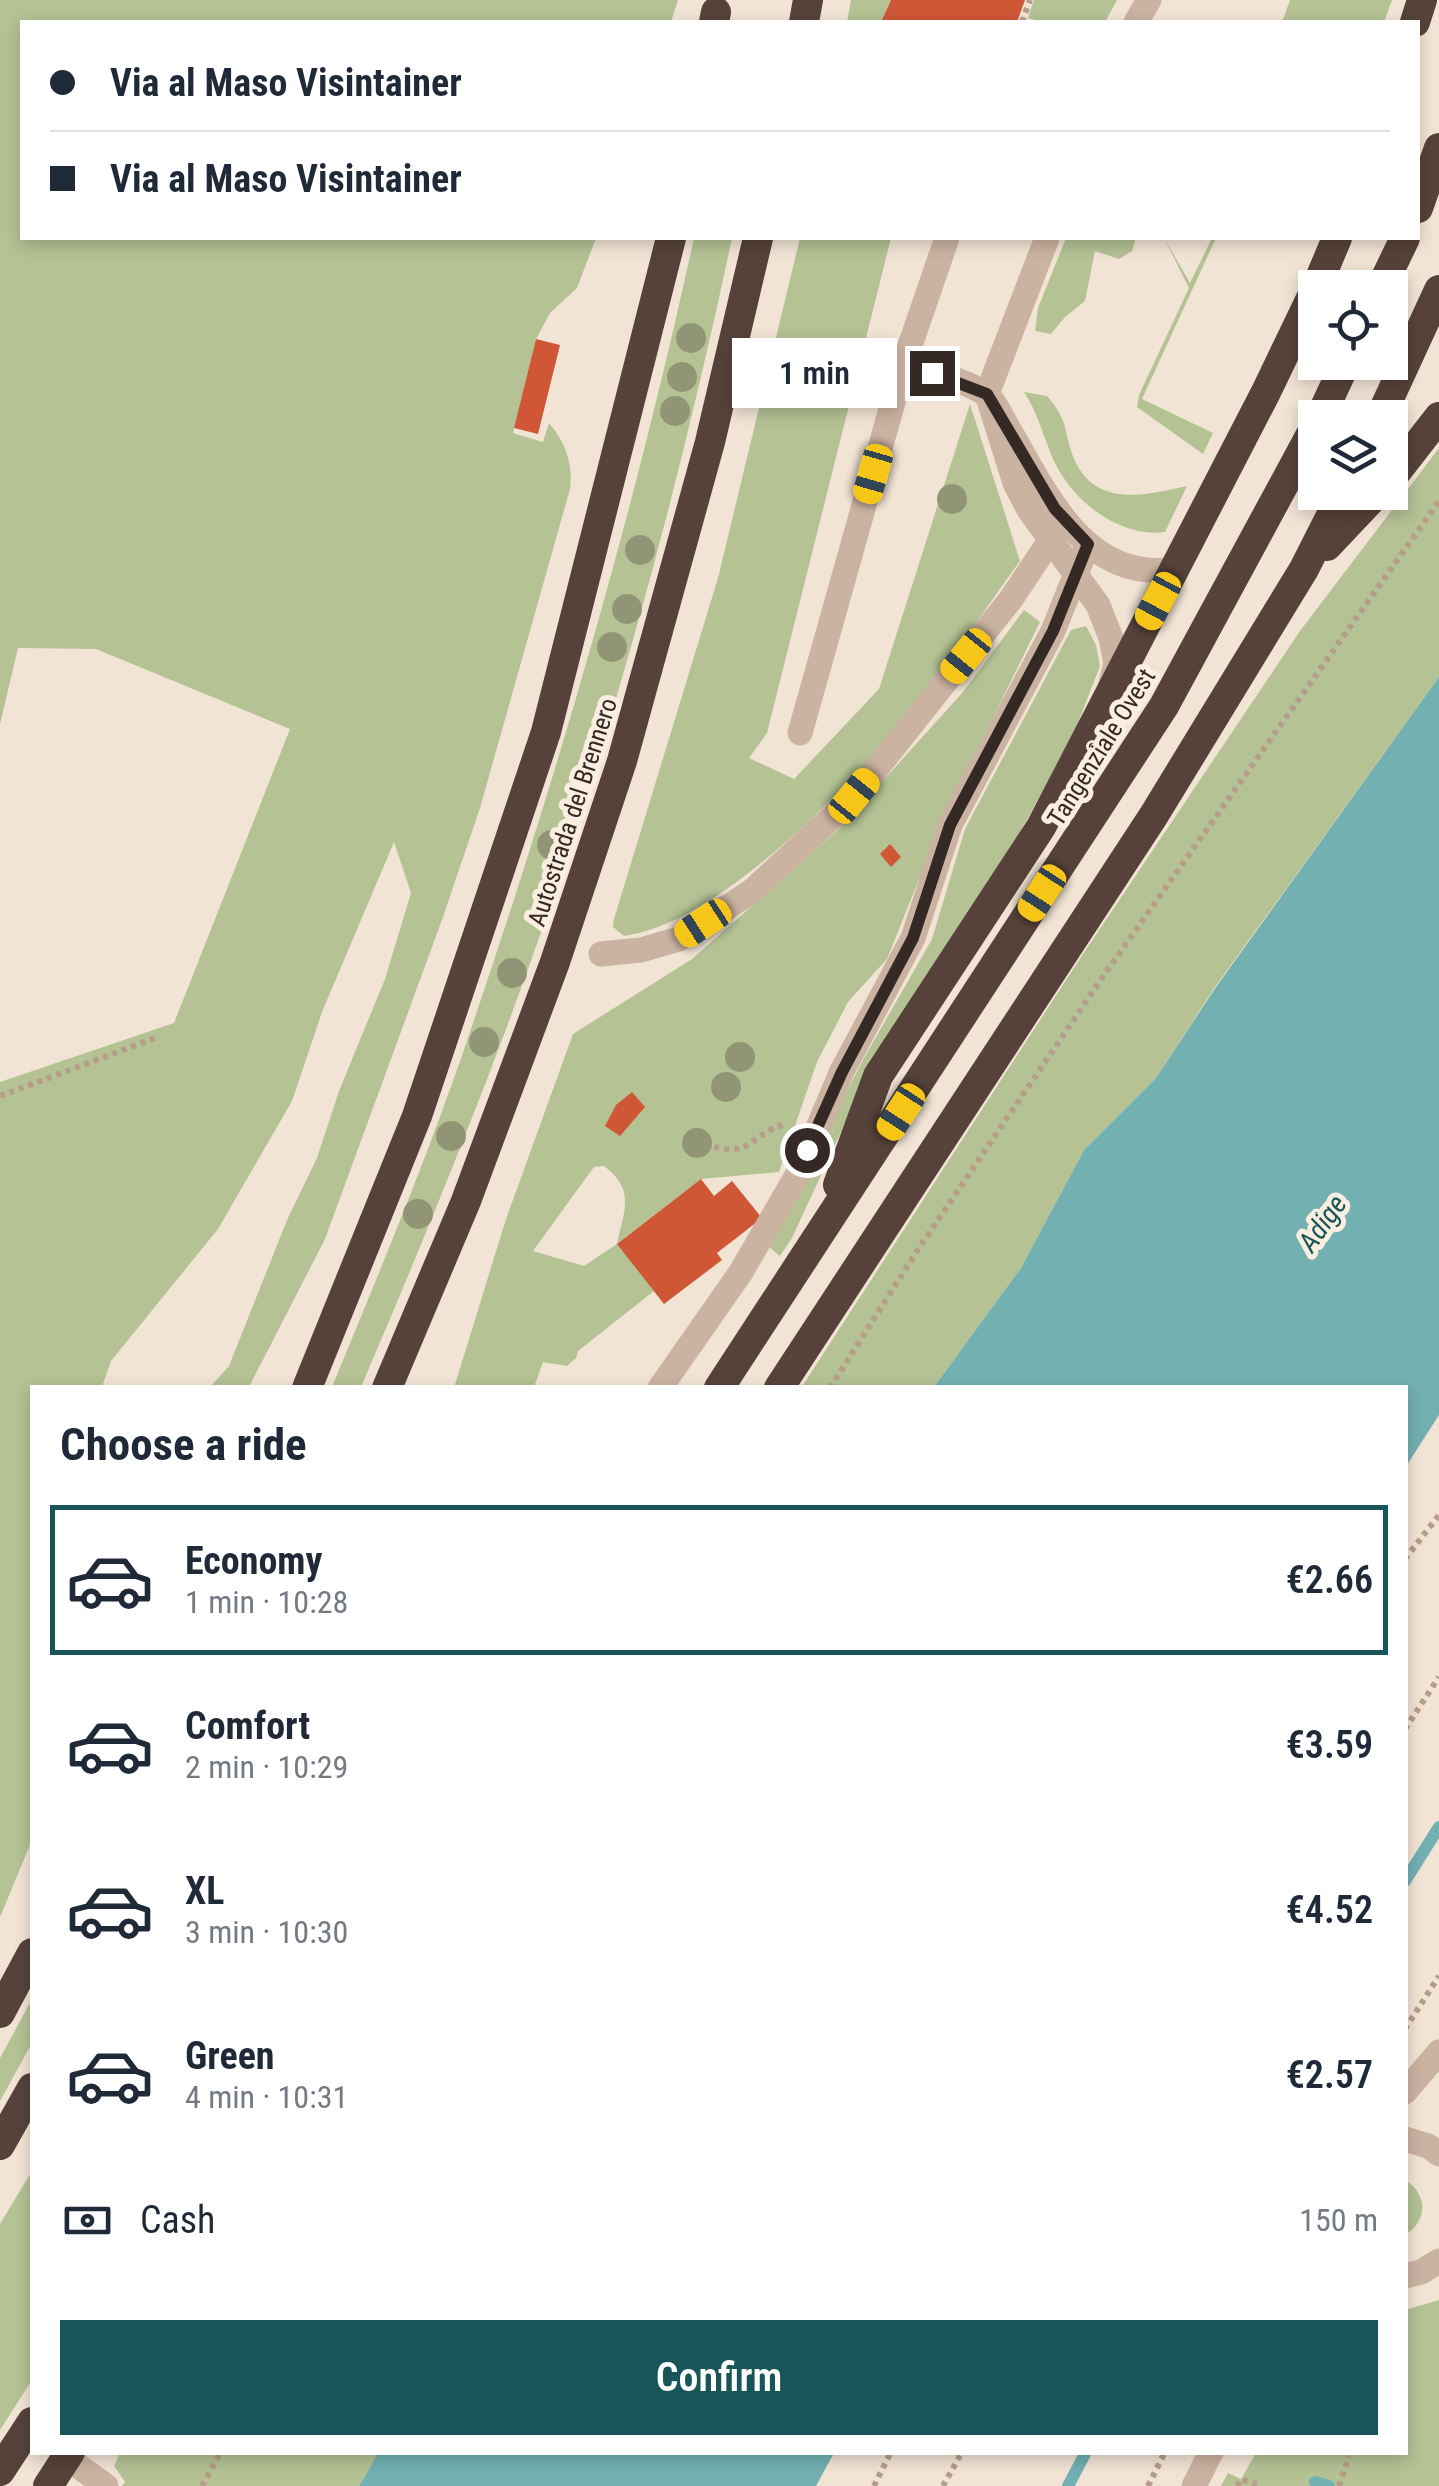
<!DOCTYPE html>
<html lang="en">
<head>
<meta charset="utf-8">
<style>
	:root { --surface:#fff; --page:#f2f2f3; --text:#1f2937; --muted:#747a83; --line:#e0e1e3; --accent:#175558 }
	body { margin:0; font-family:"Roboto Condensed",sans-serif; background:var(--page); color:var(--text); height:100vh; display:flex; flex-direction:column; font-size:38px; white-space:nowrap }
	* { box-sizing:border-box; margin:0 }
	p { font-size:32px; color:var(--muted) }
	.icon { flex:none; width:55px; height:55px; fill:none; stroke:currentColor; stroke-width:2; stroke-linecap:round; stroke-linejoin:round }
	.map { position:relative; flex:1; overflow:hidden }
	.panel { position:absolute; left:30px; top:1385px; width:1378px; height:1070px; display:flex; flex-direction:column; background:var(--surface); border-radius:0px; box-shadow:0 5px 15px #0003 }
	.panel>* { flex:none }
	.banner { position:absolute; left:20px; top:20px; width:1400px; height:220px; border-radius:0px; box-shadow:0 5px 15px #0003; display:grid; align-content:center; height:220px; padding:0 30px; background:var(--surface) }
	.fabs { position:absolute; left:1298px; top:270px; display:grid; gap:20px }
	.fabs a { display:grid; place-items:center; width:110px; height:110px; border-radius:0px; background:var(--surface); box-shadow:0 5px 15px #0003; font-size:50px }
	.end { position:absolute; width:45px; height:45px; margin:-22px; border:12px solid #342924; background:#fff; box-shadow:0 0 0 5px #fff }
	.from { border-radius:50% }
	.bubble { position:absolute; height:70px; border-radius:0px; background:var(--surface); box-shadow:0 5px 15px #0003; font-size:32px; font-weight:600; line-height:70px; text-align:center }
	.car { position:absolute; width:30px; height:60px; margin:-30px -15px; border-radius:12px; box-shadow:0 0 8px 2px #0007; background:linear-gradient(#f5c518 24%,#345 0 40%,#f5c518 0 76%,#345 0 86%,#f5c518 0) }
	.banner b { display:flex; align-items:center; gap:35px; height:95px; font-size:38px }
	.banner b+b { border-top:2px solid var(--line) }
	.banner i { width:25px; height:25px; background:var(--text) }
	ul { padding:0; list-style:none }
	li { display:flex; align-items:center; gap:30px; height:150px; margin:0 20px 15px; padding:0 10px; border:5px solid transparent; border-radius:0px }
	li div { flex:1 }
	li b { display:block; font-size:38px }
	li em { font-style:normal; font-weight:600 }
	li.current { border-color:var(--accent) }
	li>.icon { width:90px; height:90px; stroke-width:1.5 }
	h2 { padding:0 30px; font-size:45px; line-height:120px }
	.pay { display:flex; align-items:center; gap:25px; height:110px; padding:0 30px; font-size:38px }
	.pay p { margin-inline-start:auto }
	.action { display:flex; gap:20px; margin-top:auto; padding:20px 30px }
	.action a { flex:1; height:115px; border-radius:0px; background:var(--accent); color:#fff; font-size:40px; font-weight:600; line-height:115px; text-align:center }
	.map>svg:first-child { display:block }
	.green { fill:#b4c294; fill-rule:evenodd }
	.water { fill:#72b0b1 }
	.lines { fill:none; stroke-linecap:round; stroke-linejoin:round }
	.stream { stroke:#72b0b1; stroke-width:12 }
	.building { fill:#cf5736 }
	.path { stroke:#b69c8b; stroke-width:6; stroke-dasharray:5 5; stroke-linecap:butt }
	.minor { stroke:#cbb3a1; stroke-width:25 }
	.highway { stroke:#56423a; stroke-width:30 }
	.tree { fill:#929575 }
	.route { stroke:#342924; stroke-width:12 }
	.labels { text-anchor:middle; stroke-width:10; stroke-linejoin:round; paint-order:stroke }
	.street-label { font-size:25px; fill:#342924; stroke:#faeee1 }
	.water-label { font-size:28px; font-style:italic; fill:#175558; stroke:#faeee1 }
</style>
</head>
<body>
<div class="map">
<svg width="1439" height="2486" viewBox="0 0 1439 2486">
	<rect width="100%" height="100%" fill="#f2e4d5"/>
	<g class="green">
		<path d="M0,0H678L671,22H22V238H596L577,288L550,313L536,339L513,433L543,442L549,423C566,443 573,464 570,489L480,808L443,917L325,1239L249,1387H210L229,1366L287,1220L317,1158L339,1091L385,979L411,893L394,842L322,1012L292,1101L218,1229L111,1361L102,1387L32,1388V1840L0,1917V1082L174,1023L290,729L96,649L18,648L0,724Z"/>
		<path d="M851,0H891L881,22H847Z"/>
		<path d="M1034,0H1117L1105,22H1044L1028,18Z"/>
		<path d="M1290,0H1392L1384,22H1282Z"/>
		<path d="M694,238H732C693,422 646,606 589,787C526,991 445,1191 361,1387H332C381,1268 431,1149 472,1026C560,767 636,505 694,238Z"/>
		<path d="M800,238H891L767,733L749,758L794,779L879,689L970,404L1020,561C991,600 965,641 936,680C876,761 726,923 624,936L613,927L614,919L718,578Z"/>
		<path d="M1066,238H1136L1132,251L1119,259L1095,251L1085,301L1065,317L1051,334L1035,331L1038,308Z"/>
		<path d="M1164,238L1190,283L1212,238H1216L1142,399L1213,433L1203,454L1137,407L1139,395L1189,288Z"/>
		<path d="M1024,392L1047,396C1070,422 1063,433 1075,461C1097,508 1147,495 1187,486L1165,532C1121,538 1075,503 1056,465C1044,441 1039,414 1024,392Z"/>
		<path d="M1439,448V677L1215,987L1156,1078L1084,1150L1021,1268L934,1387L801,1388L1081,957L1300,631Z"/>
		<path d="M1024,610L1040,622L944,817L887,959L848,1002L817,1062L779,1172L701,1179L618,1243L654,1291L578,1351L576,1358L567,1366L543,1362L534,1387L454,1388L506,1219L573,1034L692,959L842,826L963,692ZM604,1166C637,1191 623,1212 617,1244L584,1266L533,1251L594,1167Z"/>
		<path d="M1086,626L1096,645L1100,666L1071,741L999,869L852,1108L792,1238L780,1256L769,1247L815,1168L832,1120L864,1058L932,939L965,829L1071,630Z"/>
		<path d="M32,1999V2043L0,2101V2058Z"/>
		<path d="M32,2171V2380L0,2430V2224Z"/>
		<path d="M1405,2180C1428,2194 1428,2221 1405,2235Z"/>
		<path d="M1439,2300V2486H1221L1228,2473L1241,2479L1256,2453L1405,2452V2310Z"/>
		<path d="M120,2453H379L359,2486H122L125,2482L114,2466Z"/>
	</g>
	<g class="water">
		<path d="M1439,677V1415L1405,1468V1388L934,1387L1021,1268L1084,1150L1156,1078L1216,987Z"/>
		<path d="M379,2452H834V2453L816,2486H359Z"/>
	</g>
	<g class="lines">
		<g class="stream">
			<path d="M1405,1881L1439,1827"/>
			<path d="M1315,2482L1329,2486"/>
			<path d="M1068,2486L1086,2452"/>
		</g>
	</g>
	<g class="building">
		<path d="M891,0H1025L1017,22H881Z"/>
		<path d="M536,339L560,345L538,434L514,428Z"/>
		<path d="M890,844L901,857L891,867L880,854Z"/>
		<path d="M632,1092L645,1107L620,1136L605,1126L616,1105Z"/>
		<path d="M701,1179L714,1196L732,1181L762,1218L717,1253L722,1260L664,1304L617,1244Z"/>
	</g>
	<g class="lines">
		<g class="path">
			<path d="M1022,22L1030,0"/>
			<path d="M0,1096L155,1038"/>
			<path d="M705,1143C748,1162 749,1135 785,1124"/>
			<path d="M830,1388L919,1248L1104,975L1439,501"/>
			<path d="M1405,1559L1439,1515"/>
			<path d="M1405,1729L1439,1677"/>
			<path d="M1405,2029L1439,1976"/>
			<path d="M202,2486L221,2452"/>
			<path d="M874,2486L891,2452"/>
			<path d="M943,2486L962,2452"/>
			<path d="M1148,2486L1165,2452"/>
			<path d="M1237,2486L1241,2479L1261,2486"/>
			<path d="M1339,2486L1349,2456"/>
		</g>
		<g class="minor">
			<path d="M1136,22L1149,0"/>
			<path d="M1047,238L987,394L1015,483L1029,510L1098,605L1111,638L1116,663L1110,687"/>
			<path d="M904,363C929,372 962,379 984,393C995,399 1003,420 1010,431C1047,495 1086,583 1175,569"/>
			<path d="M800,733L904,363L947,238"/>
			<path d="M601,954L641,950L679,939L752,891L854,797L1011,599L1049,542"/>
			<path d="M660,1388L741,1272L800,1170L842,1071L913,938L950,825L1053,631L1088,544"/>
			<path d="M1405,2092L1439,2052"/>
			<path d="M1405,2139L1428,2146L1439,2154"/>
			<path d="M1405,2276L1421,2272L1439,2261"/>
			<path d="M67,2458L106,2486"/>
			<path d="M1194,2486L1211,2452"/>
		</g>
		<g class="highway">
			<path d="M714,22L716,12"/>
			<path d="M804,22L808,0"/>
			<path d="M1415,22L1422,0"/>
			<path d="M1418,208L1439,148"/>
			<path d="M1316,288L1337,238"/>
			<path d="M1381,288L1405,238"/>
			<path d="M1320,418L1346,362"/>
			<path d="M1380,418L1439,290"/>
			<path d="M1390,480L1439,417"/>
			<path d="M1327,546L1378,492"/>
			<path d="M838,1185L878,1076L1041,827L1266,392L1315,290"/>
			<path d="M307,1388L417,1116L546,732L671,238"/>
			<path d="M387,1388L466,1201L555,962L622,761L710,442L758,238"/>
			<path d="M719,1388L1164,706L1315,427"/>
			<path d="M779,1388L1154,815L1304,569L1343,492"/>
			<path d="M0,2013L32,1953"/>
			<path d="M0,2145L32,2088"/>
			<path d="M0,2471L32,2422"/>
			<path d="M48,2486L70,2452"/>
		</g>
	</g>
	<g class="tree">
		<circle cx="691" cy="338" r="15"/>
		<circle cx="682" cy="377" r="15"/>
		<circle cx="675" cy="411" r="15"/>
		<circle cx="952" cy="499" r="15"/>
		<circle cx="640" cy="550" r="15"/>
		<circle cx="627" cy="609" r="15"/>
		<circle cx="612" cy="647" r="15"/>
		<circle cx="552" cy="845" r="15"/>
		<circle cx="512" cy="973" r="15"/>
		<circle cx="484" cy="1042" r="15"/>
		<circle cx="740" cy="1057" r="15"/>
		<circle cx="726" cy="1087" r="15"/>
		<circle cx="451" cy="1136" r="15"/>
		<circle cx="697" cy="1143" r="15"/>
		<circle cx="418" cy="1214" r="15"/>
	</g>
	<g class="lines">
		<path class="route" d="M807,1150L842,1072L913,938L950,825L1053,631L1088,544L1055,509L987,394L932,373"/>
	</g>
	<g class="labels">
		<g class="street-label">
			<text transform="translate(1101 747) rotate(-58)" y="9">Tangenziale Ovest</text>
			<text transform="translate(572 812) rotate(-72)" y="9">Autostrada del Brennero</text>
		</g>
		<g class="water-label">
			<text transform="translate(1322 1223) rotate(-55)" y="10">Adige</text>
		</g>
	</g>
</svg>
<div class="fabs">
<a><svg class="icon" aria-label="locate" viewBox="0 0 24 24"><circle cx="12" cy="12" r="6"/><path d="M12 2v4M12 18v4M2 12h4M18 12h4"/></svg></a>
<a><svg class="icon" aria-label="layers" viewBox="0 0 24 24"><path d="M12 4l9 5-9 5-9-5zM3 14l9 5 9-5"/></svg></a>
</div>
<i class="end from" style="left:807px;top:1150px"></i>
<i class="end" style="left:932px;top:373px"></i>
<div class="bubble" style="left:732px;top:338px;width:165px">1 min</div>
<i class="car" style="left:873px;top:474px;rotate:196deg"></i>
<i class="car" style="left:1158px;top:601px;rotate:208deg"></i>
<i class="car" style="left:966px;top:656px;rotate:219deg"></i>
<i class="car" style="left:854px;top:796px;rotate:39deg"></i>
<i class="car" style="left:1042px;top:893px;rotate:213deg"></i>
<i class="car" style="left:703px;top:923px;rotate:237deg"></i>
<i class="car" style="left:901px;top:1112px;rotate:213deg"></i>
<div class="banner">
<b><i class="from"></i>Via al Maso Visintainer</b>
<b><i></i>Via al Maso Visintainer</b>
</div>
<section class="panel">
<h2>Choose a ride</h2>
<ul>
<li class="current"><svg class="icon" aria-label="car" viewBox="0 0 24 24"><path d="M5 17H2v-5l4-1 3-4h7l3 4 3 1v5h-3M9 17h6M6 11h13"/><circle cx="7" cy="17" r="2"/><circle cx="17" cy="17" r="2"/></svg><div><b>Economy</b><p>1 min · 10:28</p></div><em>€2.66</em></li>
<li><svg class="icon" aria-label="car" viewBox="0 0 24 24"><path d="M5 17H2v-5l4-1 3-4h7l3 4 3 1v5h-3M9 17h6M6 11h13"/><circle cx="7" cy="17" r="2"/><circle cx="17" cy="17" r="2"/></svg><div><b>Comfort</b><p>2 min · 10:29</p></div><em>€3.59</em></li>
<li><svg class="icon" aria-label="car" viewBox="0 0 24 24"><path d="M5 17H2v-5l4-1 3-4h7l3 4 3 1v5h-3M9 17h6M6 11h13"/><circle cx="7" cy="17" r="2"/><circle cx="17" cy="17" r="2"/></svg><div><b>XL</b><p>3 min · 10:30</p></div><em>€4.52</em></li>
<li><svg class="icon" aria-label="car" viewBox="0 0 24 24"><path d="M5 17H2v-5l4-1 3-4h7l3 4 3 1v5h-3M9 17h6M6 11h13"/><circle cx="7" cy="17" r="2"/><circle cx="17" cy="17" r="2"/></svg><div><b>Green</b><p>4 min · 10:31</p></div><em>€2.57</em></li>
</ul>
<div class="pay"><svg class="icon" aria-label="cash" viewBox="0 0 24 24"><path d="M3 7h18v10H3z"/><circle cx="12" cy="12" r="2"/></svg>Cash<p>150 m</p></div>
<div class="action"><a>Confirm</a></div>
</section>
</div>
</body>
</html>
